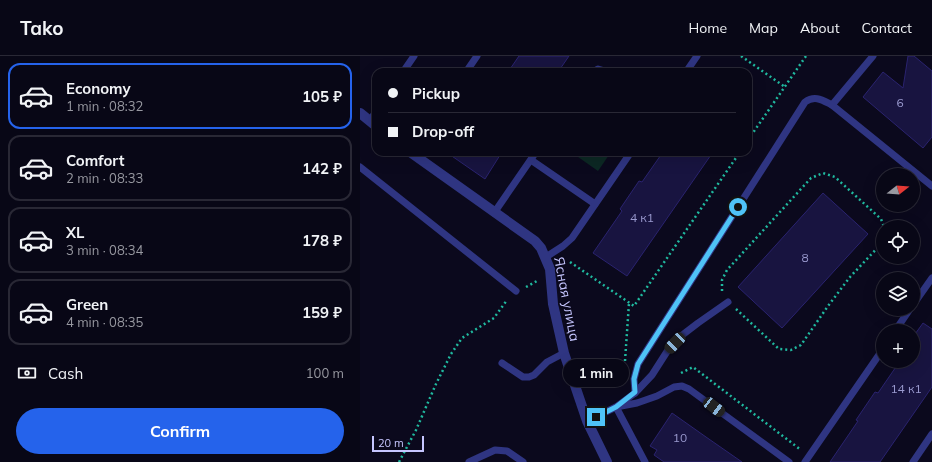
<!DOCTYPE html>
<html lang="en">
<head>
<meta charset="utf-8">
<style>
	:root { --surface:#080716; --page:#11101f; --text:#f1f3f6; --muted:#9899a1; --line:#292835; --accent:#2563eb }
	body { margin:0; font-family:Mulish,sans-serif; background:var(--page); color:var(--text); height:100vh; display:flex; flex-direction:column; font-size:15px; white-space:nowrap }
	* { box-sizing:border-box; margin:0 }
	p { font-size:13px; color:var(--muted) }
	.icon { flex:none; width:22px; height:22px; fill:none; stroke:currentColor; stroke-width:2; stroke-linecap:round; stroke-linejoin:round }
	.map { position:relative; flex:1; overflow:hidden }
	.sheet { display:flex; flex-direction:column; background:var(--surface); width:360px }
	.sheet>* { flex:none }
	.hud { position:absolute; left:12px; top:12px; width:380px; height:88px; border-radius:12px; box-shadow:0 4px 16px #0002,0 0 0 1px var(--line); display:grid; align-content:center; height:88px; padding:0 16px; background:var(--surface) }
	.needle { width:26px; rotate:73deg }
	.controls { position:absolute; left:516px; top:112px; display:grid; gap:8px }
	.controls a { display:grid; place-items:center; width:44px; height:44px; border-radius:50%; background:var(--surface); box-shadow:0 4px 16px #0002,0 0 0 1px var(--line); font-size:20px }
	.scale { position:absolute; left:12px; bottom:10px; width:52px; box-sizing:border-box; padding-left:4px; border:2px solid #c6c6ff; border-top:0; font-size:11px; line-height:14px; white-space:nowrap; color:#c6c6ff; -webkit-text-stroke:3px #0b091d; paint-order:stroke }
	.end { position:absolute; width:18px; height:18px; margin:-9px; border:5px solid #4fc3f7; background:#111; box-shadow:0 0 0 2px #111 }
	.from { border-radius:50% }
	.bubble { position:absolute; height:28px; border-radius:14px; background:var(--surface); box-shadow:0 4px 16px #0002,0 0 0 1px var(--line); font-size:13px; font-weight:700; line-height:28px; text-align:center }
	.car { position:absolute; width:12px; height:24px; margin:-12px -6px; border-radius:5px; box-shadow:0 0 3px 1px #0007; background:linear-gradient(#222 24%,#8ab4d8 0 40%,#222 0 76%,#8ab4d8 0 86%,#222 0) }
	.hud b { display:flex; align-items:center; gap:14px; height:38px; font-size:15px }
	.hud b+b { border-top:1px solid var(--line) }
	.hud i { width:10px; height:10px; background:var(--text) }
	ul { padding:7px 0 0; list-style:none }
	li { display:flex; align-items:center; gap:12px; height:66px; margin:0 8px 6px; padding:0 8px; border:2px solid var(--line); border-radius:12px }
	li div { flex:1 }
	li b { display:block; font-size:15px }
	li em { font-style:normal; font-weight:700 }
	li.current { border-color:var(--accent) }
	li>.icon { width:36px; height:36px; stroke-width:1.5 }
	.pay { display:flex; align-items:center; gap:10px; height:44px; padding:0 16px; font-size:15px }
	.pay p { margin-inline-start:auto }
	.action { display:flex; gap:8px; margin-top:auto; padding:8px 16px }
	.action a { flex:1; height:46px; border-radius:24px; background:var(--accent); color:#fff; font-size:16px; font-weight:700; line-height:46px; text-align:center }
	header { display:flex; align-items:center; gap:24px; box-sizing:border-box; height:56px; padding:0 20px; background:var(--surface); border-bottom:1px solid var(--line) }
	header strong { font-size:19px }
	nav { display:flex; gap:22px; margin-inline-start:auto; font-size:14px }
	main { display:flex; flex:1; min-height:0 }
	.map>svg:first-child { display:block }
	.green { fill:#0c2824 }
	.building { fill:#181440; stroke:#2a236f }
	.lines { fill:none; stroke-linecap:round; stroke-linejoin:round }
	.path { stroke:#20b99f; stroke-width:2.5; stroke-dasharray:2 3; stroke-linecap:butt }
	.lane { stroke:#2f3582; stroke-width:7 }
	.street { stroke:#2f3582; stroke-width:10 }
	.route { stroke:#4fc3f7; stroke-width:5 }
	.labels { text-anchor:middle; stroke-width:3; stroke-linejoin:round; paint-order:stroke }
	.number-label { font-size:12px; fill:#9a9acf }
	.street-label { font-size:14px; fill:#c6c6ff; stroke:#0b091d }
</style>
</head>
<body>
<header>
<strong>Tako</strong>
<nav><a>Home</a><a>Map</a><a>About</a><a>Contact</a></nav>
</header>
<main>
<section class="sheet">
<ul>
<li class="current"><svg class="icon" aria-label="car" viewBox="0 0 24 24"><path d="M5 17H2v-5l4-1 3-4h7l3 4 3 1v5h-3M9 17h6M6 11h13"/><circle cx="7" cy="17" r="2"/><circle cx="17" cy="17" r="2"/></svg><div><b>Economy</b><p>1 min · 08:32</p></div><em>105 ₽</em></li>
<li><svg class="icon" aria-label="car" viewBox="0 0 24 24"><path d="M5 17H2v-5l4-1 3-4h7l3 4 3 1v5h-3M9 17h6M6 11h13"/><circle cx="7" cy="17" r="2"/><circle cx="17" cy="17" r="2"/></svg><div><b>Comfort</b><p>2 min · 08:33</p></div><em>142 ₽</em></li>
<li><svg class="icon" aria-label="car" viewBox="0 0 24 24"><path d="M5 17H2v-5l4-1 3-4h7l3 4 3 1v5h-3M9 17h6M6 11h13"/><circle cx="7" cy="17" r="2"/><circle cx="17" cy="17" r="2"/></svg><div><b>XL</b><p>3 min · 08:34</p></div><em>178 ₽</em></li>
<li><svg class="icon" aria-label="car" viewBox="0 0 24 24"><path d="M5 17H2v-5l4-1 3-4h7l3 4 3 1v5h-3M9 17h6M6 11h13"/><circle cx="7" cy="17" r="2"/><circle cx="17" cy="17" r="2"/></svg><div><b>Green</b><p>4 min · 08:35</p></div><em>159 ₽</em></li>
</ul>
<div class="pay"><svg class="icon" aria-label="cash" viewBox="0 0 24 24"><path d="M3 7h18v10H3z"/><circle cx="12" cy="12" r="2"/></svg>Cash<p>100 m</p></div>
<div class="action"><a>Confirm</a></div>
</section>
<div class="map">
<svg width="572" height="406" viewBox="0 0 572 406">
	<rect width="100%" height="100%" fill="#0b091d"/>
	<path class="green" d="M211,96H251L238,115Z"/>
	<g class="building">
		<path d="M159,0H209L198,16H148Z"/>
		<path d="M548,0H554L572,15V81L563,92L503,41L523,16L543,32Z"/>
		<path d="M86,96H142L125,123Z"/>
		<path d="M303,96H353L267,220L233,197L262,155L260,153L279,125L282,126Z"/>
		<path d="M463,137L508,178L422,272L378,231Z"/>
		<path d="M563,267L572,273V331L520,406H470L498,365L496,364L515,336L518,337L540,305H553V281Z"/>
		<path d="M312,357L346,381L382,406H304L294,399L297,394L290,390Z"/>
	</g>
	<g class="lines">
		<g class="path">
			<path d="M381,0L425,31"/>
			<path d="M388,84L446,0"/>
			<path d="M210,206L274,250L380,96"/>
			<path d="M166,231L177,225"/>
			<path d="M362,235V224L367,214L451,122L463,117L475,121L521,163L524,171"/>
			<path d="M376,253L419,293L431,294L441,289L468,250L490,221L522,187L523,182"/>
			<path d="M265,305L269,247"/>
			<path d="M321,317L333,311L441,394"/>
			<path d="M39,406L56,374L76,328L91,298L102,282L134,262L147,244"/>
		</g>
		<g class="lane">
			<path d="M43,16L54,0"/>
			<path d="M106,16L117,0"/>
			<path d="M233,16L238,13L248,16"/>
			<path d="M326,16L337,0"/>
			<path d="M472,49L513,0"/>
			<path d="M10,65L16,55"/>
			<path d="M171,104L235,148"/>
			<path d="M0,111L156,235"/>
			<path d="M134,157L176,96"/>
			<path d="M186,201L203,190L212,182L271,96"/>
			<path d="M553,249L572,222"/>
			<path d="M535,275L550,253"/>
			<path d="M142,307L163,321H169L174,319L187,306L204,297"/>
			<path d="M275,337L292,319L308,294L321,280L338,267L368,246"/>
			<path d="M227,365L256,351L275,337L274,323L278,308L445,46C455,39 462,44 472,49L572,130"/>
			<path d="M109,406L135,394L147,395L163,406"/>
			<path d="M285,406L256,351L277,347L297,340L314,331L322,330L329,333L429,406"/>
			<path d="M445,406L523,293"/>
			<path d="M553,406L572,378"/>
		</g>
		<g class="street">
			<path d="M0,57L16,70"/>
			<path d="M50,96L175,185L181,192L190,213L193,248L204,297L227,365L247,406"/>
		</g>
	</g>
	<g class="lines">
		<path class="route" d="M236,361L256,351L275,336L274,323L278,308L378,151"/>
	</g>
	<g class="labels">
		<g class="number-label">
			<text x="540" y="51">6</text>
			<text x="282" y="166">4 к1</text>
			<text x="445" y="206">8</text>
			<text x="546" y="337">14 к1</text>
			<text x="320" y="386">10</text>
		</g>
		<g class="street-label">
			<text transform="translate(207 243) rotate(79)" y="5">Ясная улица</text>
		</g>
	</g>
</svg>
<div class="controls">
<a><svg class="needle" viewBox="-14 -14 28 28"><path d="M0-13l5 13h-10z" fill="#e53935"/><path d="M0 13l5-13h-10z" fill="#9899a1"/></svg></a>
<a><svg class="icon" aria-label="locate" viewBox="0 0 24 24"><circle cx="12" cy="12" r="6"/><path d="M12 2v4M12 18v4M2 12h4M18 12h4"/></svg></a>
<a><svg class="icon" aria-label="layers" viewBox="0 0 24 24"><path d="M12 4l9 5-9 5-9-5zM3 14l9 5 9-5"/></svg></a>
<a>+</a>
</div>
<div class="scale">20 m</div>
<i class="end from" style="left:378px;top:151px"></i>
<i class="end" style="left:236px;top:361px"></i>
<div class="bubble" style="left:203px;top:303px;width:66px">1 min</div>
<i class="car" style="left:315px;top:287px;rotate:224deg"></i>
<i class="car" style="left:354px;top:351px;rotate:127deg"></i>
<div class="hud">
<b><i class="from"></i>Pickup</b>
<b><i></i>Drop-off</b>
</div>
</div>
</main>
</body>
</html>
